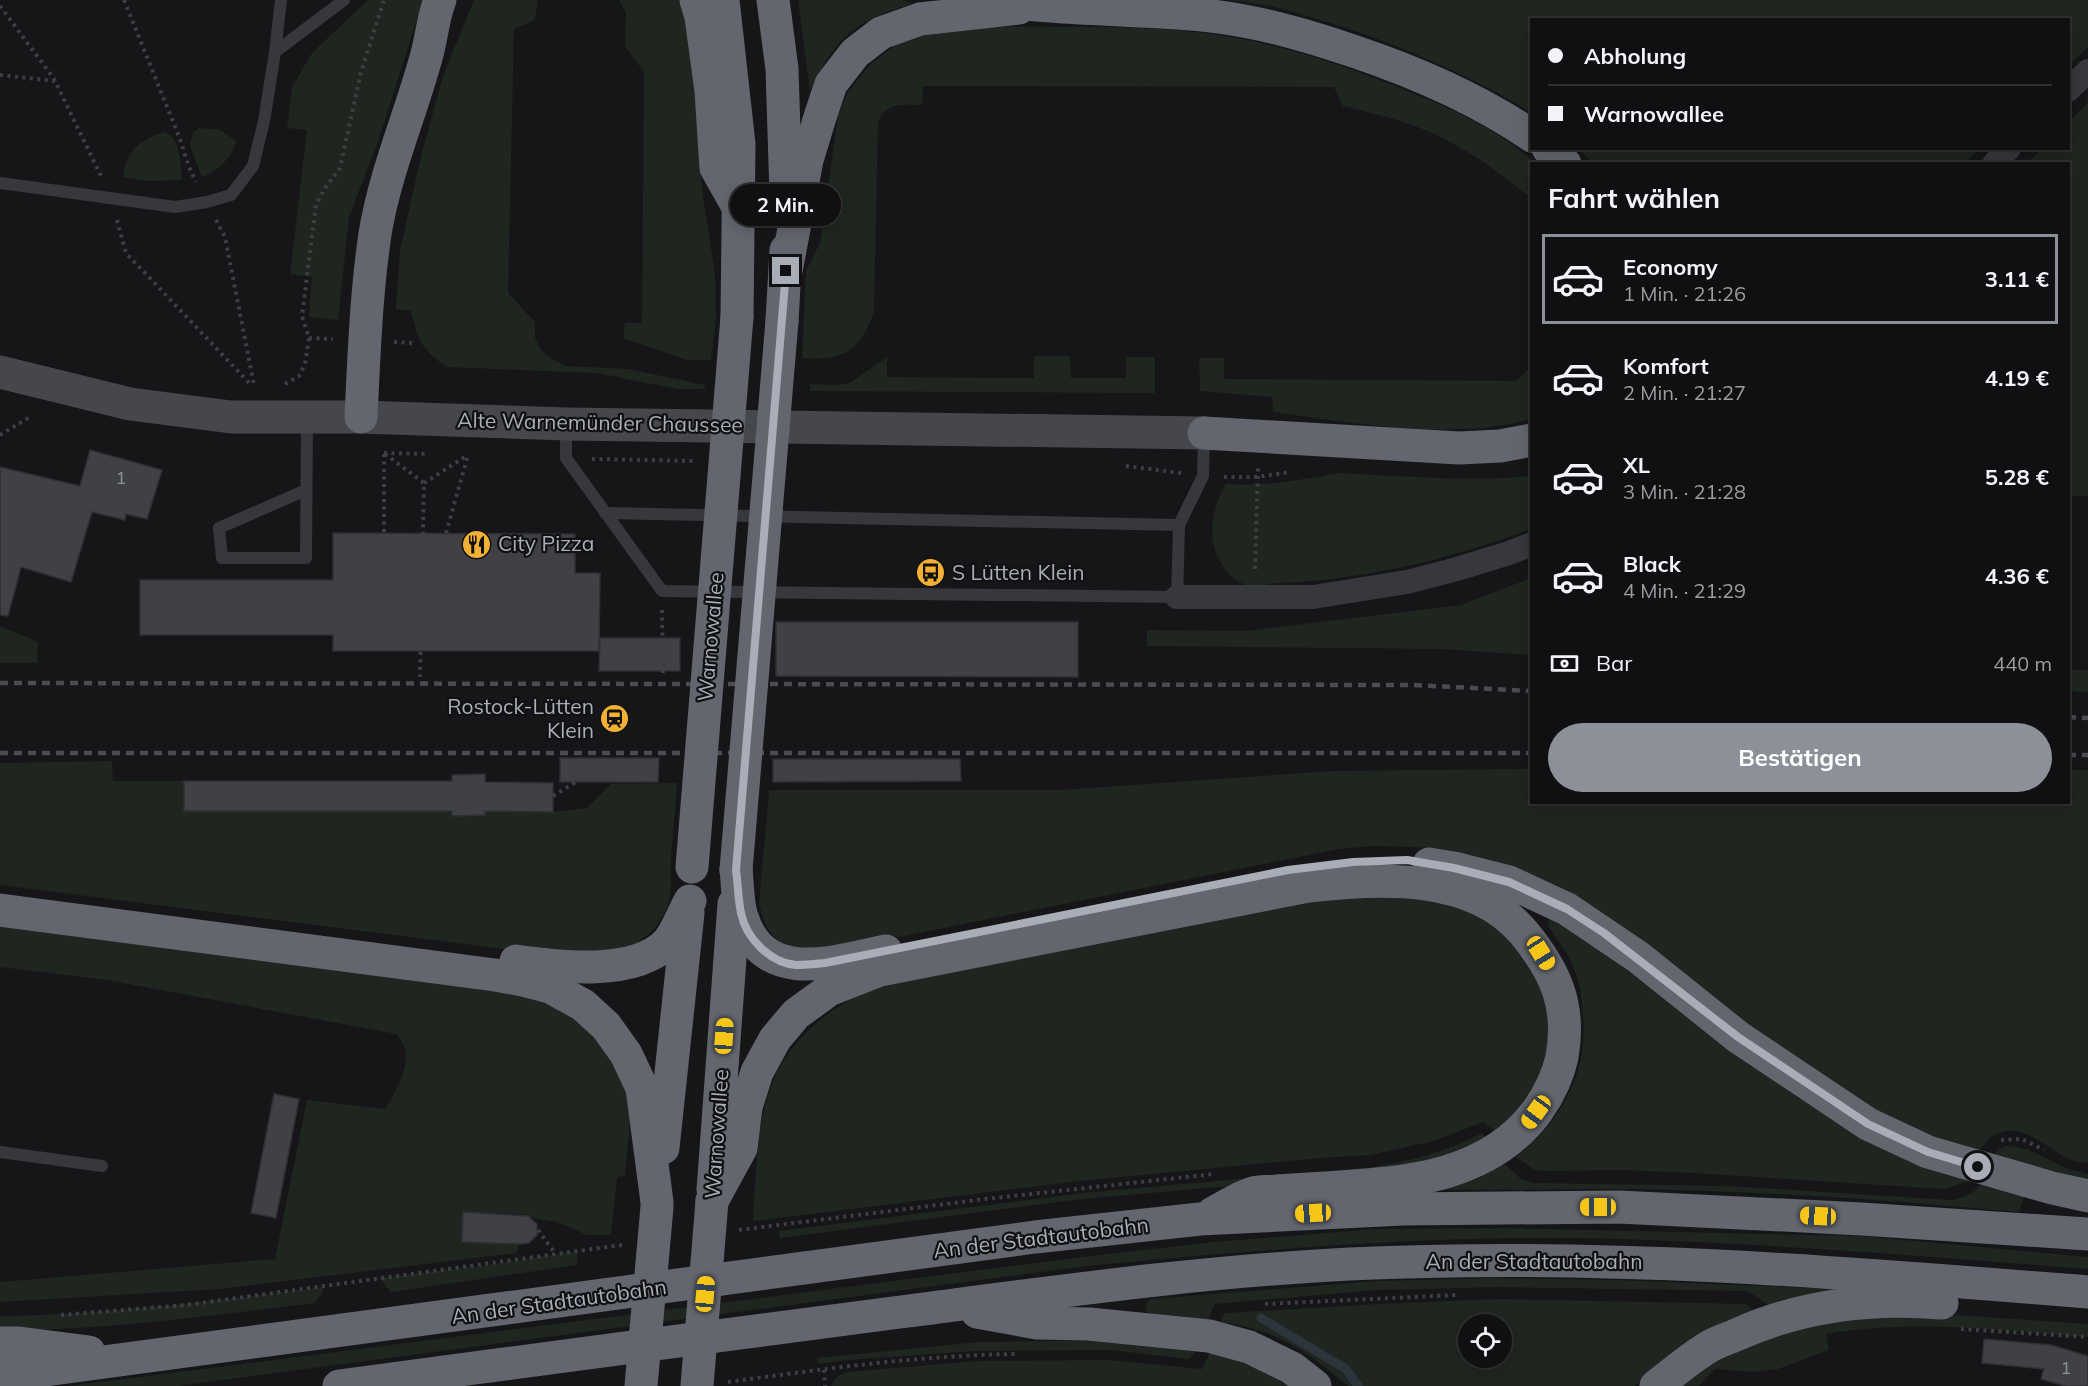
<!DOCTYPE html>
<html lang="de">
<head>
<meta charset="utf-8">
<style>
	:root { --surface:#101012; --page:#19191b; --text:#f1f3f6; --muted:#9c9d9f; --line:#303032; --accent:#8c9099 }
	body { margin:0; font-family:Mulish,sans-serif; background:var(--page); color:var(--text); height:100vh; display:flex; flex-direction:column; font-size:22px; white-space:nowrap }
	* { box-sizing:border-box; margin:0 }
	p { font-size:20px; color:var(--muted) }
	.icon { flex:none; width:33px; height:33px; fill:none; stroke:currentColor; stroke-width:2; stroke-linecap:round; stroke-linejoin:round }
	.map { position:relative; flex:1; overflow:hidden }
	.panel { position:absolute; left:1530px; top:162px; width:540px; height:642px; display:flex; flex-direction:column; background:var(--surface); border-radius:0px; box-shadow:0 3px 15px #0003,0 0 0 2px var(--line) }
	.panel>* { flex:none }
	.guide { position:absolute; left:1530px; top:18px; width:540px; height:132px; border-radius:0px; box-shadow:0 3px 15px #0003,0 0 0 2px var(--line); display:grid; align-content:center; height:132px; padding:0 18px; background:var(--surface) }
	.tools { position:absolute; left:1458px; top:1314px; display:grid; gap:12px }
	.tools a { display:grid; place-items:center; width:54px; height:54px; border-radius:50%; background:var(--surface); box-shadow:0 3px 15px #0003,0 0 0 2px var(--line); font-size:30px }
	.end { position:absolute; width:27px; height:27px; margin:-14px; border:8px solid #a8adb8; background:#111; box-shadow:0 0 0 3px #111 }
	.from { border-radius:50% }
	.bubble { position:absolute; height:42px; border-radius:21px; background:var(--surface); box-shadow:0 3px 15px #0003,0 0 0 2px var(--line); font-size:20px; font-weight:700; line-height:42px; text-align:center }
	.car { position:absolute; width:18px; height:36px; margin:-18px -9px; border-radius:8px; box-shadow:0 0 4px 2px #0007; background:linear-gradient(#f5c518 24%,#345 0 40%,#f5c518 0 76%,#345 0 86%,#f5c518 0) }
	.guide b { display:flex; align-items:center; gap:21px; height:57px; font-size:22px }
	.guide b+b { border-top:2px solid var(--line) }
	.guide i { width:15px; height:15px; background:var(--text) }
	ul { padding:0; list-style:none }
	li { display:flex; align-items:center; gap:18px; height:90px; margin:0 12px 9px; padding:0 6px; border:3px solid transparent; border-radius:0px }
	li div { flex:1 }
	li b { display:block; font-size:22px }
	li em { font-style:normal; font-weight:700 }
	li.active { border-color:var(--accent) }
	li>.icon { width:54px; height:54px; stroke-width:1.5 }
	h2 { padding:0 18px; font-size:27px; line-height:72px }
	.pay { display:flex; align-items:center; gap:15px; height:66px; padding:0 18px; font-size:22px }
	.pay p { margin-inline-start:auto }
	.primary-button { display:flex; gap:12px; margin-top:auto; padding:12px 18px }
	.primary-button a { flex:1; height:69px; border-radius:36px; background:var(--accent); color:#fff; font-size:24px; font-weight:700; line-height:69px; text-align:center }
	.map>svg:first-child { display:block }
	.green { fill:#1e261f; fill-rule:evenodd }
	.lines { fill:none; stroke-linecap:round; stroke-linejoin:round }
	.stream { stroke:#2c353c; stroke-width:9 }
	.building { fill:#404145; stroke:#303034; stroke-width:1.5 }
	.path { stroke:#3d3f44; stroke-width:4; stroke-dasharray:3 4.5; stroke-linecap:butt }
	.lane { stroke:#37383d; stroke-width:12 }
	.street { stroke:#37383d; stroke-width:24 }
	.secondary { stroke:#45474d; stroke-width:33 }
	.highway { stroke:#63666e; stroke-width:33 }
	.rail { stroke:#4a4c52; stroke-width:4.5; stroke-dasharray:8 6; stroke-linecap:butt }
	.highway-bridge { stroke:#63666e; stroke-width:33 }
	.route { stroke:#a8adb8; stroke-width:8 }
	.labels { text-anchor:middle; stroke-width:4.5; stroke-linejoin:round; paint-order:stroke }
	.number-label { font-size:18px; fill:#8e929b }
	.street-label { font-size:21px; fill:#a8adb8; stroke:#111113 }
	.poi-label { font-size:21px; fill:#a8adb8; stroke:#111113; text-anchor:start }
</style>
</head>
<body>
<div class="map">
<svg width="2088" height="1386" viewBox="0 0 2088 1386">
	<rect width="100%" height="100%" fill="#161618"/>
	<g class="green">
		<path d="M368,0H423L379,139L349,217L338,320L309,317L312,277L290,274L307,130L287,128L292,87L312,53Z"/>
		<path d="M474,0H538L535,20L514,29L508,293L535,322V337L540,349L550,358L566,366L628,369L705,385V389H678L595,373L447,367C422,350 418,341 411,311L396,309L400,251L421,156L444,73Z"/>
		<path d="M619,0H681L692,37L702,190L715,274L716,317L711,360H687L623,338L625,323H642L644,72L625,46L626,13Z"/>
		<path d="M798,0H902L910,2L909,5C854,20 833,41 810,91Z"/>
		<path d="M1229,0H2088V47L2069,65L2068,20H1532L1531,114C1512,99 1490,89 1468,78C1410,49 1346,26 1283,9C1266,4 1247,3 1229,0Z"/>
		<path d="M983,26C1066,28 1156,23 1237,38C1297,49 1354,69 1410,92C1455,110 1500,131 1536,163L1532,164L1531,198C1506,179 1481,158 1452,143C1421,125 1378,114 1343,106L1334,87L923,86L922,105C903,104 888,102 878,121L874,312C859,352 843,361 802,358L806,271L820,243L838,116L848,92L870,65L894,46L917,35Z"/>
		<path d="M2088,102V496H2069L2068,164L2027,163L2042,149L2068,148L2069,122Z"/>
		<path d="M200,128L221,130L236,141C232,158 218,171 202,177L190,145L193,132Z"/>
		<path d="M163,132C182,137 180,164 182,180L148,181L123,177C126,151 139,141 163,132Z"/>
		<path d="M1578,149H1979L1964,164H1594Z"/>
		<path d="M1034,356H1070L1071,378H1126V357H1155V393L810,391V384L835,385L850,383L887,357V377L1034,378Z"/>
		<path d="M1199,358H1224V379L1516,381L1531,367V419C1454,441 1352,423 1273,412L1272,397L1200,391Z"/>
		<path d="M1338,473C1403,476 1467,482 1531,476V529C1450,559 1366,580 1279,583C1269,584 1251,588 1243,584C1229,578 1219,563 1215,550C1208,529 1215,502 1226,484C1264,487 1300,480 1338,473Z"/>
		<path d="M1531,578V655L1441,649L1147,646V630L1246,631L1461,605Z"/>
		<path d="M0,626L38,642L37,663H0Z"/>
		<path d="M2069,670H2088V692L2069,691Z"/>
		<path d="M112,761L113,781H184L452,811V816L484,815L485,811L553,812L587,808L611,784L677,783C675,808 673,833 671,859C670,871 672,884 670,896C666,922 645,941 622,950L527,952L0,885V763Z"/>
		<path d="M1508,769H1531L1532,802H2068L2069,770H2088V1163C2084,1162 2078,1162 2074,1161C2050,1152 2029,1125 2001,1132C1990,1135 1983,1146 1977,1154L1939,1141L1837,1091L1508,865L1450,850L1413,847L1373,846L1338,849L819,953C782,944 769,945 759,904L769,790H1060L1332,771Z"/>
		<path d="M1325,896L1440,898L1497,927L1539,977L1550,1020L1547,1059L1530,1097L1497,1133L1483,1122L1434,1141L1370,1155L1320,1158L1080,1181L753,1221C759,1108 759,1045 870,989Z"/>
		<path d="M1550,918L1585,938L1635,975L1969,1177L1966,1182L1944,1189L1693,1173L1620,1170L1547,1171L1535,1170L1516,1157C1564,1118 1591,1068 1582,1005C1581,993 1579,980 1574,969C1568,953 1558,940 1548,926Z"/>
		<path d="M0,923L532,995L562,1008L598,1036L626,1085L631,1115L625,1176L617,1177L611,1235H587L557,1222L533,1218L521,1214L464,1212L520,1244L516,1253L219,1289L0,1302V1282L275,1259L307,1100L385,1109C394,1094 412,1064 404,1046C402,1042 399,1038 396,1034L107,980L0,967Z"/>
		<path d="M1482,1133L1487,1140L1444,1159L1319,1178L1082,1199L780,1238L779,1231L1083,1193L1374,1167C1412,1160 1447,1152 1482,1133Z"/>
		<path d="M2005,1146C2031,1146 2047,1161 2069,1169C2075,1171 2082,1172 2088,1174V1184L1992,1159L1998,1149Z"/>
		<path d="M1505,1164L1521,1179L1533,1183L1729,1186L1951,1200C1963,1198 1976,1194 1982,1182L2025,1193L2019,1212C1886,1200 1752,1190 1619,1189C1558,1189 1497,1190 1437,1190L1477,1179Z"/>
		<path d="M1506,1228L1861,1236L2088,1257V1269C1932,1257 1776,1244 1620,1239C1442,1234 1264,1249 1087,1266L177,1386H69L1082,1257L1213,1242L1374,1229Z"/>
		<path d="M577,1251L578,1265L391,1292L379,1278L482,1266Z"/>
		<path d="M1500,1278L1618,1280L1858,1290L1771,1307L1748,1291L1499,1287L1377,1290L1215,1304L1207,1322L1150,1315L1146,1310V1304L1151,1299L1376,1281Z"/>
		<path d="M322,1287L323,1292L315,1303C210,1316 105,1330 0,1331V1316C108,1314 215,1301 322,1287Z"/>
		<path d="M1498,1299L1746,1304L1754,1312L1658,1365L1635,1386H1348C1307,1351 1275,1329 1221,1322L1222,1316L1226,1313L1378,1304ZM1468,1324H1502V1358H1468Z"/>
		<path d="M1896,1311L2088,1324V1337C2001,1330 1912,1319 1826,1334L1829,1350L1778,1369L1753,1372L1715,1369L1699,1386H1681L1714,1361L1775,1332Z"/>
		<path d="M1112,1340L1198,1349L1189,1359L1110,1350L977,1351L848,1360L818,1364L817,1358L979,1342Z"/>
		<path d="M1210,1352L1238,1358L1292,1386H831C835,1377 839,1374 848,1372L977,1361L1109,1360L1202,1369Z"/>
	</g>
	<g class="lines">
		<path class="stream" d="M1261,1318L1346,1369L1358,1386"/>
	</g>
	<g class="building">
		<path d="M90,450L162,470L147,519L126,514L125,520L92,512L71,582L21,567L8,616L0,615V467L80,486Z"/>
		<path d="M333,533L575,534V573H600L599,651H333V635H140V580H333Z"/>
		<path d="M776,622H1078V677L776,676Z"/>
		<path d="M600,638H680V671H599Z"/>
		<path d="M560,758H659L658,782H560Z"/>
		<path d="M773,759H960L961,781L773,782Z"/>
		<path d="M485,774V782L553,783V812L485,811V815L452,816V811H184V781H452V775Z"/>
		<path d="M274,1094L299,1099L276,1218L251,1213Z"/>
		<path d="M463,1212L528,1216L537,1224V1235L529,1243L520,1244L462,1242Z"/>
		<path d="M1984,1339L2051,1345L2088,1356V1386H2065L2041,1379L2044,1369L1982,1363Z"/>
	</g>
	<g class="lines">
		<g class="path">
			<path d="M124,0L180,139L189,167L196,182"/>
			<path d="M0,6L55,80"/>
			<path d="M0,75L55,81L101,176"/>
			<path d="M117,220L126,253L252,386"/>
			<path d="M216,220L225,237L254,385"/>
			<path d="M309,338L333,339"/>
			<path d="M394,342L412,343"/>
			<path d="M285,384L299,376L305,364L309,338L302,316L316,205L325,188L340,168L361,72L384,0"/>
			<path d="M0,435L30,417"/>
			<path d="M384,453L429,454"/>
			<path d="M384,454V533"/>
			<path d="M385,454L424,483L420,677"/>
			<path d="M592,459L696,461"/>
			<path d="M1126,466L1181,473"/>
			<path d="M1224,477H1257L1291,472"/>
			<path d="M424,483L468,455"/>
			<path d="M446,533L468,455"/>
			<path d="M1255,569L1258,466"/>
			<path d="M662,610L663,677"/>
			<path d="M553,796L574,783V760"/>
			<path d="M2001,1140L2022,1139L2044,1150"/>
			<path d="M538,1230L555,1253"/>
			<path d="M739,1230L985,1199L1214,1174"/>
			<path d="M1265,1304L1456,1295"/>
			<path d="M61,1315L186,1305L622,1245"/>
			<path d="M1961,1329L2088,1337"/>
			<path d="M824,1370L825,1386"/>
			<path d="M728,1382C824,1369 922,1355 1019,1354"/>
		</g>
		<g class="lane">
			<path d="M275,52L344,0"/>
			<path d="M0,183L175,207L207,202L231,195L253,166L264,121L275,52L281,0"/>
			<path d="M566,425V458L662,591L1177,597L1179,525L1203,476L1204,435"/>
			<path d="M306,490L219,528L222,558H306L307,418"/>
			<path d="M605,513L1179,525"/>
			<path d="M0,1152L102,1166"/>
		</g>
		<g class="street">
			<path d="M2068,90L2088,71"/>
			<path d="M1994,164L2009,148"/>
			<path d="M1177,597H1313L1407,582L1457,569L1509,553L1532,544"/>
		</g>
		<path class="secondary" d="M0,372L130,404L231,417H361L566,424L1204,433"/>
		<g class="highway">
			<path d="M696,0L701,17L711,91L716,168L738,207"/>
			<path d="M723,0L739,144L737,317"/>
			<path d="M773,0L782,69L786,195"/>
			<path d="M994,0C1063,10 1132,9 1202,15C1255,20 1306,35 1356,52C1418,73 1478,99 1532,136"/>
			<path d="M1548,148L1565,164"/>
			<path d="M786,271L807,160L820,117L831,84L855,53L881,33L920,19L1019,8"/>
			<path d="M782,321L786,250"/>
			<path d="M361,417C364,356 366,295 375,234C385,172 411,114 427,54C432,36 433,17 440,0"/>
			<path d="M1204,433L1459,448L1500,446L1532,440"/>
			<path d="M1429,864L1454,868L1509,882L1567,909L1638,957L1738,1037L1868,1124L1928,1152L2052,1188L2088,1196"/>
			<path d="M736,870C738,885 737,903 742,917C764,986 833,962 886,951"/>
			<path d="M0,910L495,975L523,980L550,987L583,1005L606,1026L626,1054L642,1088L657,1202"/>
			<path d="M516,961C558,967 635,977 668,942C677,931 683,913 690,901"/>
			<path d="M663,1148L688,913"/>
			<path d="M713,1190L734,904"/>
			<path d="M712,1201L741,1148L746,1107L757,1072L775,1039L796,1014L829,990L880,970L1308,886C1378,878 1473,872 1524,933C1556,972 1571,1006 1562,1057C1558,1076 1549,1094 1538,1110C1488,1179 1403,1183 1325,1188C1309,1189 1292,1190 1276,1191C1269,1192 1260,1191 1253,1193C1239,1197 1225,1207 1213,1213"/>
			<path d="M977,1312L1037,1323L1089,1324L1209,1336L1249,1347L1292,1368L1315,1386"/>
			<path d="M0,1343H19L89,1352"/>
			<path d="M0,1376L1035,1237L1200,1219L1403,1209L1619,1207L1862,1219L2088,1234"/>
			<path d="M339,1386C529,1360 718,1336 908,1311C1062,1291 1218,1269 1374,1263C1613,1253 1850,1273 2088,1292"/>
			<path d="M1656,1386C1673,1373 1689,1359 1707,1348C1716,1342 1727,1339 1736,1335C1802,1305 1871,1297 1942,1303"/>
		</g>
		<g class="rail">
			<path d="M0,683L1413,685L1532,691"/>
			<path d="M2068,717L2088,718"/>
			<path d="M0,753H1532"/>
			<path d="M2068,755H2088"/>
		</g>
		<g class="highway-bridge">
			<path d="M692,867L737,317"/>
			<path d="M736,870L782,321"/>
			<path d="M641,1386L657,1207"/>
			<path d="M697,1386L712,1201"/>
		</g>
	</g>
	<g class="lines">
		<path class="route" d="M786,271L736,870C738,884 738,899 741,913C746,938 770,963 796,965C805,965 815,964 825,963L1288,870L1353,862L1407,860L1454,868L1509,882L1567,909L1604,933L1738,1037L1868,1124L1928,1152L1978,1167"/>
	</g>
	<defs>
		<symbol id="restaurant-disc" viewBox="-11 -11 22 22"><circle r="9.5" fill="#f2b134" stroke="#111113"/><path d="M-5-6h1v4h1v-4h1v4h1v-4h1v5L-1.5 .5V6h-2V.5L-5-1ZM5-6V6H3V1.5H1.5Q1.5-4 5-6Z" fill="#111"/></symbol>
		<symbol id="bus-disc" viewBox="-11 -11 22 22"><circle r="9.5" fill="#f2b134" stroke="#111113"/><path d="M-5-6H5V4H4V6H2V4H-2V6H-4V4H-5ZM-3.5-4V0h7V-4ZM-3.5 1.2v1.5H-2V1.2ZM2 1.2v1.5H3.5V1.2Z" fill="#111"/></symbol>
		<symbol id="station-disc" viewBox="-11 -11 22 22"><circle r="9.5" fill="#f2b134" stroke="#111113"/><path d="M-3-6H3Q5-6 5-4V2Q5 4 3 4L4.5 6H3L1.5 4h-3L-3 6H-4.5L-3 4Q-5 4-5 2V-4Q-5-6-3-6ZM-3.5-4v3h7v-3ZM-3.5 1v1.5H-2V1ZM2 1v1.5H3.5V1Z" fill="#111"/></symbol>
	</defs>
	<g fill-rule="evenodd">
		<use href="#restaurant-disc" x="460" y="528" width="33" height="33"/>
		<use href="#bus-disc" x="914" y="556" width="33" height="33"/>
		<use href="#station-disc" x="598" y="702" width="33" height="33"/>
	</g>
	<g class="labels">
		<g class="number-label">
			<text x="121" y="484">1</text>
			<text x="2066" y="1374">1</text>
		</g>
		<g class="street-label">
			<text transform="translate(600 423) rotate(1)" y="7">Alte Warnemünder Chaussee</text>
			<text transform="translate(711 637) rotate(-85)" y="7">Warnowallee</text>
			<text transform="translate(717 1134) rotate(-86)" y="7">Warnowallee</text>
			<text transform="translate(1041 1238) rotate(-7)" y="7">An der Stadtautobahn</text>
			<text x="1534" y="1269">An der Stadtautobahn</text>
			<text transform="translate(559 1302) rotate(-8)" y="7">An der Stadtautobahn</text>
		</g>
		<g class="poi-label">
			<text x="498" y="551">City Pizza</text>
			<text x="952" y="580">S Lütten Klein</text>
			<text x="594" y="714" text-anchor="end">Rostock-Lütten<tspan x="594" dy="24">Klein</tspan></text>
		</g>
	</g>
</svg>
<div class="tools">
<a><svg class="icon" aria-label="locate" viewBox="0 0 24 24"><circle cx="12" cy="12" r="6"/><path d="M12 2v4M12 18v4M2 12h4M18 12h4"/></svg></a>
</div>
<i class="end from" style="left:1978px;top:1167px"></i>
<i class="end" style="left:786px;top:271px"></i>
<div class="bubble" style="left:730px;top:184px;width:111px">2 Min.</div>
<i class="car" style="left:1541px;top:953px;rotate:148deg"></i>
<i class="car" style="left:724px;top:1036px;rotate:4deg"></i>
<i class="car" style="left:1536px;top:1112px;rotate:216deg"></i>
<i class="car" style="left:1598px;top:1207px;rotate:270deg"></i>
<i class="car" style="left:1313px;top:1213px;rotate:267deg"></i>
<i class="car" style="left:1818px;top:1216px;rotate:273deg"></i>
<i class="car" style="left:705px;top:1294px;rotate:5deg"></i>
<div class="guide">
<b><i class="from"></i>Abholung</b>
<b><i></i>Warnowallee</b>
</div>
<section class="panel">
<h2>Fahrt wählen</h2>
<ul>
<li class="active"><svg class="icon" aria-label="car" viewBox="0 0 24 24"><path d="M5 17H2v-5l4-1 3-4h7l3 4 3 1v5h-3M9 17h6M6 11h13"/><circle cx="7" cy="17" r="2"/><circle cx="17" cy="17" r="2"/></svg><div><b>Economy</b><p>1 Min. · 21:26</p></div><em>3.11 €</em></li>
<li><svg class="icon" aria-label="car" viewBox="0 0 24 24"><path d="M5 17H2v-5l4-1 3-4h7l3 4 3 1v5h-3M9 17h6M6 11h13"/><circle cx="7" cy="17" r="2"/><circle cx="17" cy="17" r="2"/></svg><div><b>Komfort</b><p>2 Min. · 21:27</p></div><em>4.19 €</em></li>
<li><svg class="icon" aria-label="car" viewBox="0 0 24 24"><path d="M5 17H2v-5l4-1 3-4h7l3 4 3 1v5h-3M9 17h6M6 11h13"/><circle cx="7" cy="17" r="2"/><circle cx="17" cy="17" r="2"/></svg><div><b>XL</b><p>3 Min. · 21:28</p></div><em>5.28 €</em></li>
<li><svg class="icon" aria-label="car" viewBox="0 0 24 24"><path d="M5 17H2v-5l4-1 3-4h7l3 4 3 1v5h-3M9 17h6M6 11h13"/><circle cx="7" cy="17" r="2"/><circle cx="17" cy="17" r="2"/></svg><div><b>Black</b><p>4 Min. · 21:29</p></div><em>4.36 €</em></li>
</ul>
<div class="pay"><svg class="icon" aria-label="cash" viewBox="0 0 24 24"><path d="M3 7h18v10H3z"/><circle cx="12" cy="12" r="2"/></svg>Bar<p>440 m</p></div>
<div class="primary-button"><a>Bestätigen</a></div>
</section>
</div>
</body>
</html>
